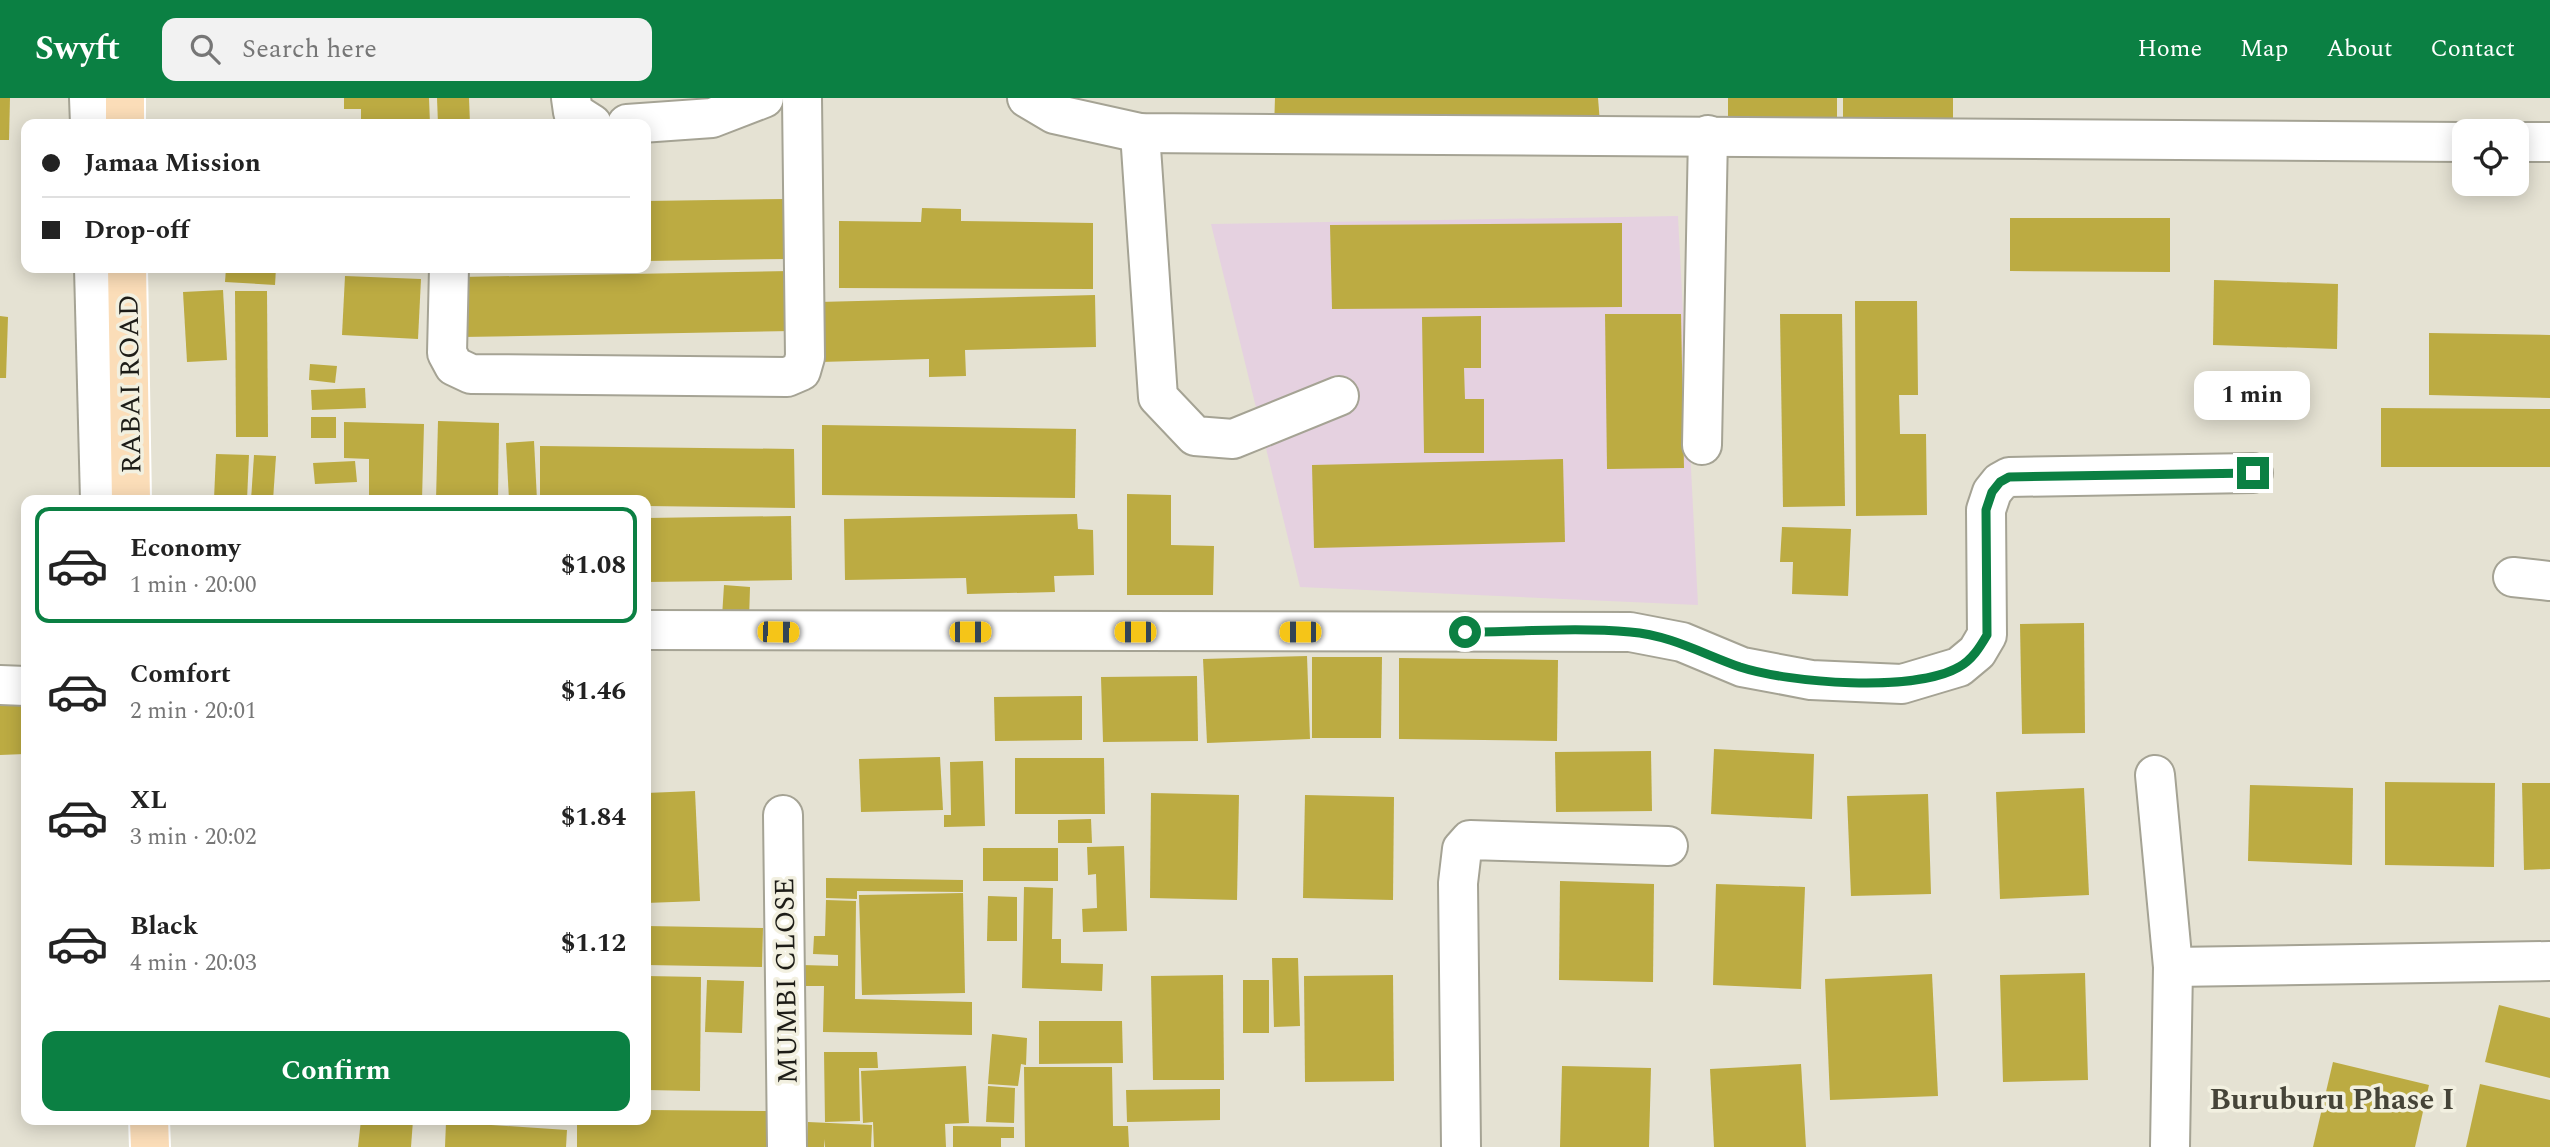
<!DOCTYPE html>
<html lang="en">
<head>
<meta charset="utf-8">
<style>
	:root { --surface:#fff; --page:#f2f2f2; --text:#222; --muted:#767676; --line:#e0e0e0; --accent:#0b8043 }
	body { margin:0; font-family:Spectral,serif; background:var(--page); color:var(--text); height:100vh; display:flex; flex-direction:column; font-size:26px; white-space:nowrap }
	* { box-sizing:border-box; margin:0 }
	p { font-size:23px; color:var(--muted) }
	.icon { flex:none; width:38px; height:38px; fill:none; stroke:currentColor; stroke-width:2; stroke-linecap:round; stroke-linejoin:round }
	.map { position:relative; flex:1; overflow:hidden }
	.drawer { position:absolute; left:21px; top:397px; width:630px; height:630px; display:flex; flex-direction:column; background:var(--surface); border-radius:14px; box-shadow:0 4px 18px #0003 }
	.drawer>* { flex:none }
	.banner { position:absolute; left:21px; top:21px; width:630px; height:154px; border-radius:14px; box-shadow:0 4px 18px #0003; display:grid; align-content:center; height:154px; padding:0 21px; background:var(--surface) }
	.tools { position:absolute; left:2452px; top:21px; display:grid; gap:14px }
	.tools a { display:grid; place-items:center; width:77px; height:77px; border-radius:14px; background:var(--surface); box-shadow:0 4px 18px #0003; font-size:35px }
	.end { position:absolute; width:32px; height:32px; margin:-16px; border:9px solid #0b8043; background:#fff; box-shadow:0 0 0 4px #fff }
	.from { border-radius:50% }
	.bubble { position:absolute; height:49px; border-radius:14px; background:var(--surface); box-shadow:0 4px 18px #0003; font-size:23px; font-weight:700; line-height:49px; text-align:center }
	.car { position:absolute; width:21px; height:42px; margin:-21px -10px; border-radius:9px; box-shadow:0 0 5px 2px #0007; background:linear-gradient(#f5c518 24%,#345 0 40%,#f5c518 0 76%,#345 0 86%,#f5c518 0) }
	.banner b { display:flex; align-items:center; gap:24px; height:66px; font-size:26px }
	.banner b+b { border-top:2px solid var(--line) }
	.banner i { width:18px; height:18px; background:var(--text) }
	ul { padding:12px 0 0; list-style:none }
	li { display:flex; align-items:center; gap:21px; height:116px; margin:0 14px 10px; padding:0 7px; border:4px solid transparent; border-radius:14px }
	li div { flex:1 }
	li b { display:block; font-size:26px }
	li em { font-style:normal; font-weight:700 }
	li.active { border-color:var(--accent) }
	li>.icon { width:63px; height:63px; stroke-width:1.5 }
	.button { display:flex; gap:14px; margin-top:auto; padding:14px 21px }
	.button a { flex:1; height:80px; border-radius:14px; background:var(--accent); color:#fff; font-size:28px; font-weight:700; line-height:80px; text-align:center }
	header { display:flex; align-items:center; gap:42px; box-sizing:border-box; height:98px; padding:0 35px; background:var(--accent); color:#fff }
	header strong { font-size:33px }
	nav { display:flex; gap:38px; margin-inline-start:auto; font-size:24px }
	.search { width:490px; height:63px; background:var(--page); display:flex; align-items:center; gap:18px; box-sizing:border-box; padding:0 24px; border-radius:14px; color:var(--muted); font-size:26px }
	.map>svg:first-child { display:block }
	.medical { fill:#e5d1e0 }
	.building { fill:#bcab42 }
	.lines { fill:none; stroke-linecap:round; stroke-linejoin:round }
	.minor-casing { stroke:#a5a394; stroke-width:42 }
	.major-casing { stroke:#fff; stroke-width:42 }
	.minor { stroke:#fff; stroke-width:38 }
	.major { stroke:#fbddb8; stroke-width:38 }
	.route { stroke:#0b8043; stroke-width:9 }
	.labels { text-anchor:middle; stroke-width:7; stroke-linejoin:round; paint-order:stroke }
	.street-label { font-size:28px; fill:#1d1c17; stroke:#f2f0e0 }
	.neighbourhood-label { font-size:30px; font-weight:bold; fill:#464438; stroke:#f2f0e0 }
</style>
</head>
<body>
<header>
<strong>Swyft</strong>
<div class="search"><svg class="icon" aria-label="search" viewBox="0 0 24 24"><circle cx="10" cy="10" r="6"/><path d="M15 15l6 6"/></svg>Search here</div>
<nav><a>Home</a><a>Map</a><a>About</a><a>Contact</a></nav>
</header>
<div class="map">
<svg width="2550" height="1049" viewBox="0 0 2550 1049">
	<rect width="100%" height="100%" fill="#e5e2d3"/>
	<path class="medical" d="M1678,118L1698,507L1300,489L1211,126Z"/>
	<g class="building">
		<path d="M0,0H10L9,42H0Z"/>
		<path d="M344,0H429L430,26H361V11H344Z"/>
		<path d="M437,0H469L470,26H438Z"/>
		<path d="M1275,0H1598L1600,25L1274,30Z"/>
		<path d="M1728,0H1837V26L1728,31Z"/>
		<path d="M1843,0H1953V32L1843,28Z"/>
		<path d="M786,101L788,161L646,163V103Z"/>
		<path d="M922,110L961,111V123L1093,125V191L839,190V123L921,124Z"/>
		<path d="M2010,120H2170V174L2010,173Z"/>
		<path d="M1622,125V209L1332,211L1330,127Z"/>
		<path d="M226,170H276L275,187L225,184Z"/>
		<path d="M790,173L792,233L462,239L460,179Z"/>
		<path d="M345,178L421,181L418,241L342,237Z"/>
		<path d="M2214,182L2338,186L2337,251L2213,247Z"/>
		<path d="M223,192L227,262L187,264L183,194Z"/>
		<path d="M235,193H267L268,339H236Z"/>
		<path d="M1095,197L1096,249L965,252L966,278L929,279V261L820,264L818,204Z"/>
		<path d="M1855,203H1917L1918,297H1899L1900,336H1926L1927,417L1856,418Z"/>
		<path d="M1605,216H1681L1684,370L1607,371Z"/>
		<path d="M1780,216H1842L1845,408L1783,409Z"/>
		<path d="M0,218L8,219L6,280H0Z"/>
		<path d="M1481,218V270H1464L1465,301H1484V355H1424L1422,219Z"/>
		<path d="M2429,235L2550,237V300L2429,297Z"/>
		<path d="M310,266L337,268L335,285L309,282Z"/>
		<path d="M365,290L366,310L312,312L311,292Z"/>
		<path d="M2381,310L2550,311V369H2381Z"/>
		<rect x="311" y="319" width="25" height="21"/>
		<path d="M438,323L499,325L498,402H436Z"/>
		<path d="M344,324L424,326L422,402H369V361L344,360Z"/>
		<path d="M822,327L1076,331L1075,400L822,397Z"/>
		<path d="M534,343L537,402H509L506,345Z"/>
		<path d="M540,348L794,351L795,410L646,408V402H540Z"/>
		<path d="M216,356L249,357L247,402L214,401Z"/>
		<path d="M254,357L276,358L273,402H251Z"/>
		<path d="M1563,361L1565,444L1314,450L1312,367Z"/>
		<path d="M355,363L357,384L315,386L313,365Z"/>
		<path d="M1127,396L1171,397V447L1214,448L1213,497H1127Z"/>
		<path d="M1077,416L1078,431L1093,432L1094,477L1054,478L1055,494L967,496L966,480L845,482L844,421Z"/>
		<path d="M791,418L792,482L646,484V420Z"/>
		<path d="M1782,429L1851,431L1848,498L1792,496L1793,464H1780Z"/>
		<path d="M724,487L750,489L749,521L722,519Z"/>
		<path d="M2084,525L2085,635L2022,636L2020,526Z"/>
		<path d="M1307,558L1310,641L1207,645L1203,561Z"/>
		<path d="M1312,559H1382L1381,640H1312Z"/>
		<path d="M1399,560L1558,562L1557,643L1399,641Z"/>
		<path d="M1197,578L1198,643L1103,644L1101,579Z"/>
		<path d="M1082,598V642L995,643L994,599Z"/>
		<path d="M24,602L25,656L0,657V603Z"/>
		<path d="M1714,651L1814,656L1812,721L1711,716Z"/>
		<path d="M1651,653L1652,713L1556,714L1555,654Z"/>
		<path d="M940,659L943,712L861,714L859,661Z"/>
		<path d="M1015,660H1104L1105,716H1015Z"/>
		<path d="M983,663L985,728L944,729V717H951L950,664Z"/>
		<path d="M2385,684L2495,685L2494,769L2385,767Z"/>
		<path d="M2522,685H2550V771L2524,772Z"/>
		<path d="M2250,687L2353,690L2352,767L2248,763Z"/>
		<path d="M2084,690L2089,797L2000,801L1996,694Z"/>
		<path d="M695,693L700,803L646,805V695Z"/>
		<path d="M1151,695L1239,697L1237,802L1150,800Z"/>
		<path d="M1928,696L1931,796L1851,798L1847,698Z"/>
		<path d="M1305,697L1394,699L1393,802L1303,800Z"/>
		<path d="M1091,721L1092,745H1058V722Z"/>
		<path d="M1124,748L1127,833L1083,834L1082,811L1097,810L1096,776L1088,777L1087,749Z"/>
		<rect x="983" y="750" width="75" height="33"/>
		<path d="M826,780L963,782V794L857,793V801L826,800Z"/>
		<path d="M1560,783L1654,786L1653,884L1559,882Z"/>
		<path d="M1716,786L1805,789L1801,891L1713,887Z"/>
		<path d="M1024,789L1053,790L1052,841H1061V865L1103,866L1102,893L1022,890Z"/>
		<path d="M963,795L965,895L862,897L859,797Z"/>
		<path d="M988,798L1017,799V843H987Z"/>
		<path d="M826,802L856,803L855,901L972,904V937L823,934L824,888H801L802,867L838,868V857L813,856L814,838H825Z"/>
		<path d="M646,828L763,830L762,869L646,867Z"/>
		<path d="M1272,860H1298L1300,928L1274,929Z"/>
		<path d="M2085,875L2088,982L2003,984L2000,877Z"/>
		<path d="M1932,876L1938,998L1830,1002L1825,881Z"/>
		<path d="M1223,877L1224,982H1153L1151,878Z"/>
		<path d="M1393,877L1394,983L1305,984L1304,878Z"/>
		<path d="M646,878L701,879L700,993L646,992Z"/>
		<path d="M707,882L744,883L742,935L705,934Z"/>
		<rect x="1243" y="882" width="26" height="53"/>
		<path d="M2499,907L2550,920V980L2485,964Z"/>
		<path d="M1039,923H1122L1123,965L1039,966Z"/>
		<path d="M992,936L1027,940L1026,967L1021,966L1018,988L988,986Z"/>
		<path d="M824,954H877L878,970H859L860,1023L825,1024Z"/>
		<path d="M2333,964L2429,987L2415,1049H2313Z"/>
		<path d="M1801,966L1806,1049H1714L1710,971Z"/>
		<path d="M966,968L969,1025L945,1026L946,1049H874L873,1024L863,1025L861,973Z"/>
		<path d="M1562,968L1651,970L1649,1049H1560Z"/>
		<path d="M1024,969H1112L1113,1028H1128L1129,1049H1025Z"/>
		<path d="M2480,986L2550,1002V1049H2466Z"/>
		<path d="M988,988L1015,990L1014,1025L986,1024Z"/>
		<path d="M1220,991V1022L1127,1024L1126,992Z"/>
		<path d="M646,1012L770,1013V1049H577V1022H646Z"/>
		<path d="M361,1022H413L411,1049H358Z"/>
		<path d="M446,1024L567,1032L566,1049H445Z"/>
		<path d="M808,1024L872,1027L871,1049H825L824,1041V1049H807Z"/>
		<path d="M953,1028L1014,1029V1040H1001V1049H953Z"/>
	</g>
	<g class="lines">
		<defs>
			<g id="minor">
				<path d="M89,0L90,26"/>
				<path d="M571,0L573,14L592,26"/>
				<path d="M1027,0L1054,16L1140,35L2464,44"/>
				<path d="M627,26L712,20L764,0"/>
				<path d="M1140,35L1158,299L1195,338L1233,341L1339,298"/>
				<path d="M2516,44H2550"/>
				<path d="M94,170L100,402"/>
				<path d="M449,170L447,255L454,268L471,276L787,279L801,273L805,259L802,0"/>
				<path d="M1702,347L1708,37"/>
				<path d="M2513,479L2550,483"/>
				<path d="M646,532L1630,534L1682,544L1742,569L1811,582L1902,586L1959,569L1977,554L1987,537L1986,412L1992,394L2000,384L2009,379L2253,375"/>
				<path d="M0,587L26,588"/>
				<path d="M2155,677L2173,869L2550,863"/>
				<path d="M783,717L787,1049"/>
				<path d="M1461,1049L1458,785L1462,751L1470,742L1668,748"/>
				<path d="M2170,1049L2173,869"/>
			</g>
			<g id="major">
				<path d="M125,0V26"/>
				<path d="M127,170L131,402"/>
				<path d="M149,1022L150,1049"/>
			</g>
		</defs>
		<use href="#minor" class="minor-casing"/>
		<use href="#major" class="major-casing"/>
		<use href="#minor" class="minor"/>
		<use href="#major" class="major"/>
	</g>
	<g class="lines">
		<path class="route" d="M1465,534C1519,534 1576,529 1630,534C1670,537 1703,556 1740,569C1789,585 1914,595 1959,569C1972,562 1980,549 1987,537L1986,412L1992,394L2000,384L2009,379L2253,375"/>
	</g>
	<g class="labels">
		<g class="street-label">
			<text transform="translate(129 286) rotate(-91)" y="10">RABAI ROAD</text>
			<text transform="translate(785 883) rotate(-91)" y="10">MUMBI CLOSE</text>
		</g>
		<g class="neighbourhood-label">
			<text x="2332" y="1011">Buruburu Phase I</text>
		</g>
	</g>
</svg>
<div class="tools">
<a><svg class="icon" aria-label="locate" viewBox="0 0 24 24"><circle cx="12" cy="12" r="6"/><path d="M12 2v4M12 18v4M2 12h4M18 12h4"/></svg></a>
</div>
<i class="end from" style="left:1465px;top:534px"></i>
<i class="end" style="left:2253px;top:375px"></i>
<div class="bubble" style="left:2194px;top:273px;width:116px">1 min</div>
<i class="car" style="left:778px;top:534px;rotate:91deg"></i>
<i class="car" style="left:970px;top:534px;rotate:90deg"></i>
<i class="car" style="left:1135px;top:534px;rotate:270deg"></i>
<i class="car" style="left:1300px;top:534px;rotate:270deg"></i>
<div class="banner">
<b><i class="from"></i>Jamaa Mission</b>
<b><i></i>Drop-off</b>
</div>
<section class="drawer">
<ul>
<li class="active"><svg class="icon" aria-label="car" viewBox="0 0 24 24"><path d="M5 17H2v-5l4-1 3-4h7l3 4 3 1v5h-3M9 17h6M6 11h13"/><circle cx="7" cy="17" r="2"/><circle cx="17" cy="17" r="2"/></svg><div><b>Economy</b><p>1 min · 20:00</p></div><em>$1.08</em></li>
<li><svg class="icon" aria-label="car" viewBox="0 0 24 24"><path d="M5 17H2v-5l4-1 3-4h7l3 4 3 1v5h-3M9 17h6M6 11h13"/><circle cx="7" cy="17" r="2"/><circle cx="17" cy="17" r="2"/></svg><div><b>Comfort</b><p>2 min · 20:01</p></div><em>$1.46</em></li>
<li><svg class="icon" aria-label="car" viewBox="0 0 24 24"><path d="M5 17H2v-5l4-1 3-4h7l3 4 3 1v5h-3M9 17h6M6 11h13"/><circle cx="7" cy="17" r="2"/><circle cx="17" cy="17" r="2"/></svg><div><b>XL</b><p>3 min · 20:02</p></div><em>$1.84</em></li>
<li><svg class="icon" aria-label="car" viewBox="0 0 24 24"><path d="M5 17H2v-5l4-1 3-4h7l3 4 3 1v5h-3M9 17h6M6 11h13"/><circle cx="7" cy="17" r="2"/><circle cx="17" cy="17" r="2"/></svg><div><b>Black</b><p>4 min · 20:03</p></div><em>$1.12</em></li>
</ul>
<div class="button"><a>Confirm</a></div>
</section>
</div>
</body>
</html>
